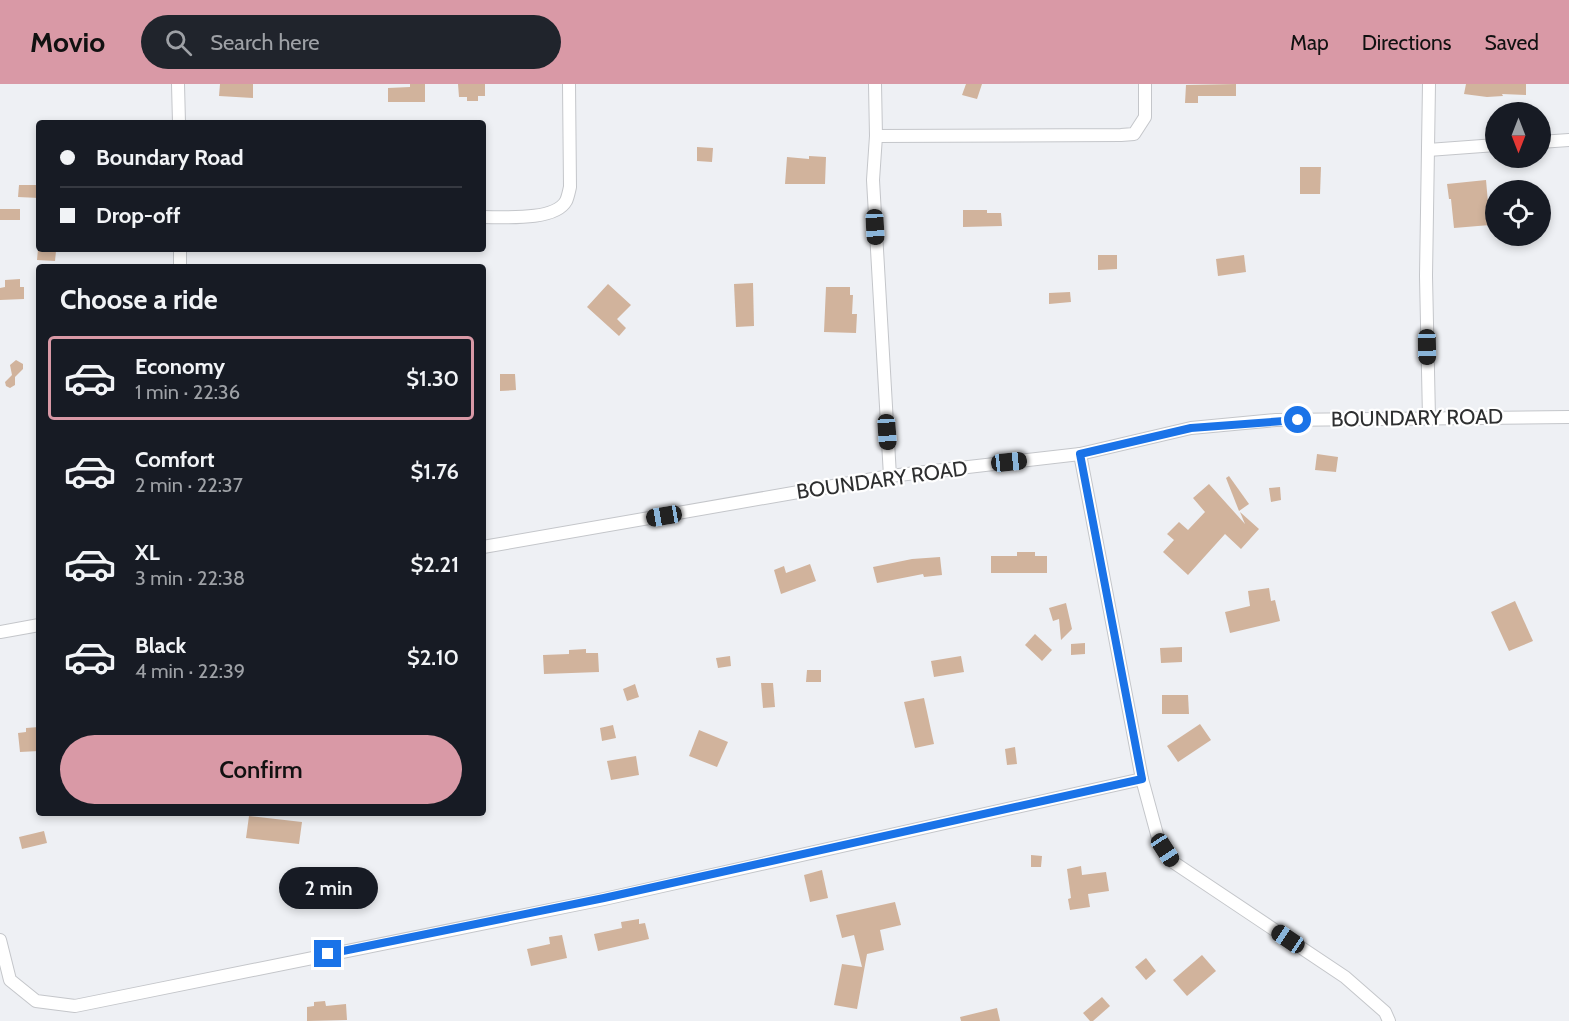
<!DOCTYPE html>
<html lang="en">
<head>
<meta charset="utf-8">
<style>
	:root { --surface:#171b24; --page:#20242c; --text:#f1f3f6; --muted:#9ea1a6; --line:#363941; --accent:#d999a6 }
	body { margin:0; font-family:Cabin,sans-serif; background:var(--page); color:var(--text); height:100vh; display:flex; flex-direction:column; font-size:22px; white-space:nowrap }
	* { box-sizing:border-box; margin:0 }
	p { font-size:20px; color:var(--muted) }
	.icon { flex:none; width:33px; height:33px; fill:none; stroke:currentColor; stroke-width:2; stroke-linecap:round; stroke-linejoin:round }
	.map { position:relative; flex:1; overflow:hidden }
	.details { position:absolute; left:36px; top:180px; width:450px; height:552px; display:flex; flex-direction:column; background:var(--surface); border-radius:6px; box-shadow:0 3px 9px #0003 }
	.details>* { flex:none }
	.top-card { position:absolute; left:36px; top:36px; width:450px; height:132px; border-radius:6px; box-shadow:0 3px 9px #0003; display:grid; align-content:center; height:132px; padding:0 24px; background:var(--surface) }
	.needle { width:39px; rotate:180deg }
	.tools { position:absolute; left:1485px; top:18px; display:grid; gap:12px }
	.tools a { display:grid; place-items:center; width:66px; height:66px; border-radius:50%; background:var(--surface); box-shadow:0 3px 9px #0003; font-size:30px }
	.end { position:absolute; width:27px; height:27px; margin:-14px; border:8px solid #1a73e8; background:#fff; box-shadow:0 0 0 3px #fff }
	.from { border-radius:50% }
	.bubble { position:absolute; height:42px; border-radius:21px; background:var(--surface); box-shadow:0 3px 9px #0003; font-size:20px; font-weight:600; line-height:42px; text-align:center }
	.car { position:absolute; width:18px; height:36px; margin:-18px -9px; border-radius:8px; box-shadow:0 0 4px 2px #0007; background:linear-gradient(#222 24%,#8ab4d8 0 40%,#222 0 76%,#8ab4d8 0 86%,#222 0) }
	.top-card b { display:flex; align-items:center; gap:21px; height:57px; font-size:22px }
	.top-card b+b { border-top:2px solid var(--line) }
	.top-card i { width:15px; height:15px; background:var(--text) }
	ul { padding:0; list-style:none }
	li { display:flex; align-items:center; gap:18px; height:84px; margin:0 12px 9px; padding:0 12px; border:3px solid transparent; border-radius:6px }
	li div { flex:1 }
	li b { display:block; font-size:22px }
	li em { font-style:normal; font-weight:600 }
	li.current { border-color:var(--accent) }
	li>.icon { width:54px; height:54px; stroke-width:1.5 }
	h2 { padding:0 24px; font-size:27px; line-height:72px }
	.cta { display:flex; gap:12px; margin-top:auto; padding:12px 24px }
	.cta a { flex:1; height:69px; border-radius:36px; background:var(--accent); color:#111; font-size:24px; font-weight:600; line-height:69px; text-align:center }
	header { display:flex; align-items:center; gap:36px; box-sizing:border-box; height:84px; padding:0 30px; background:var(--accent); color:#111 }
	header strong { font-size:28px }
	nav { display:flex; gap:33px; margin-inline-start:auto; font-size:21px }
	.search { width:420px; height:54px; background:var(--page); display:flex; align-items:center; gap:15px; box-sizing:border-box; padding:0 21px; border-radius:33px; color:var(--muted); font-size:22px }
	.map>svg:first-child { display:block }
	.building { fill:#d1b39c }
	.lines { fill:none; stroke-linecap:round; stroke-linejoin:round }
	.street-casing { stroke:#c4c6ca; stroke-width:14 }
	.street { stroke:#fff; stroke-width:12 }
	.route { stroke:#1a73e8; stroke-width:8 }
	.labels { text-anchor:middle; stroke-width:4.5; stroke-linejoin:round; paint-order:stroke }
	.street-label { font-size:21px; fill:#2e2f30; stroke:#fff }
</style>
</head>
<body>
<header>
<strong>Movio</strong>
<div class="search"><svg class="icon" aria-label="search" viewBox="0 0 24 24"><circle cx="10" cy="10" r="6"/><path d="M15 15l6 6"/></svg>Search here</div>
<nav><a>Map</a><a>Directions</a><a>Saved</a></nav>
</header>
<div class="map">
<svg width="1569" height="937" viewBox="0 0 1569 937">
	<rect width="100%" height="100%" fill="#eef0f4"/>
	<g class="building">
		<path d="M220,0H253V14L219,12Z"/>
		<path d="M410,0H425V18H388V4L410,3Z"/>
		<path d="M458,0H485V12H478V17H467V13H459Z"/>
		<path d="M966,0H982L977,15L962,11Z"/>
		<path d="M1236,0V12H1198V19H1185L1186,1Z"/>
		<path d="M1466,0H1526V11L1502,10L1503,12L1487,13L1464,10Z"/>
		<path d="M697,63L713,64L712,78L697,77Z"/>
		<path d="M809,72L826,73L825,100H785L787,73L809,75Z"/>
		<path d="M1300,83H1321L1320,110H1300Z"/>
		<path d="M1486,96L1490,141L1454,144L1451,115H1449L1447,100Z"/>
		<path d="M19,101H39V114L18,113Z"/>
		<rect x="0" y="125" width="20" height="11"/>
		<path d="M963,126H987V129H1001L1002,142L963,143Z"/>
		<path d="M38,165L56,167L55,177L37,176Z"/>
		<path d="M1098,171H1117V185L1098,186Z"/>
		<path d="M1244,171L1246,188L1218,192L1216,175Z"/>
		<path d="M20,195V203H24V215L0,216V204L5,203V196Z"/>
		<path d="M753,199L754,242L736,243L734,200Z"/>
		<path d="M608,200L631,221L617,235L626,244L619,252L587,223Z"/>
		<path d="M826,203H850V211H853L852,230H857L856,249L824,248Z"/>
		<path d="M1070,208L1071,218L1049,220V209Z"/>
		<path d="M16,276L23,280V285L15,293V301L10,304L6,302L5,298L12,291L10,281Z"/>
		<path d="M500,290H515L516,306L500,307Z"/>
		<path d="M1317,370L1338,373L1336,388L1315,386Z"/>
		<path d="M1229,392L1249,420L1239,427L1226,394Z"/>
		<path d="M1209,400L1245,440L1240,428L1259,445L1241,465L1225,450L1188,491L1163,468L1174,456L1167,450L1179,438L1188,446L1205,428L1193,414Z"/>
		<path d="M1280,403L1281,416L1271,418L1269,404Z"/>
		<path d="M1017,468H1035V472H1047V489H991V472H1017Z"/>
		<path d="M940,473L942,491L924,493L923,490L877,499L873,483L912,475Z"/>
		<path d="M810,480L816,497L781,510L774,486L784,482L786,489Z"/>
		<path d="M1269,504L1271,517L1275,516L1280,537L1230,549L1225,528L1250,522L1248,507Z"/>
		<path d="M1515,517L1533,557L1509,567L1491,528Z"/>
		<path d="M1066,519L1072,545L1061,556L1059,535L1053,537L1049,524Z"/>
		<path d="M1035,550L1052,566L1042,577L1025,561Z"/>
		<path d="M1085,559V570L1071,571V560Z"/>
		<path d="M1182,563V578L1161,579L1160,564Z"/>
		<path d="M586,565V569H598L599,588L544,590L543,571L569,570V566Z"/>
		<path d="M730,572L731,582L718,584L716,574Z"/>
		<path d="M961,572L964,588L934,593L931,577Z"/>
		<path d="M807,586H821V598H806Z"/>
		<path d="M761,599H773L775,623L763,624Z"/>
		<path d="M635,600L639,613L627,617L623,605Z"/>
		<path d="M1162,611H1188L1189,630H1162Z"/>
		<path d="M924,614L934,660L915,664L904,618Z"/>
		<path d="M1200,640L1211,656L1178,678L1167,662Z"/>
		<path d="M613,641L616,654L602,657L600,644Z"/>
		<path d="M39,643V667L20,668L18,649L26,648V644Z"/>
		<path d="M699,646L728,658L717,683L689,672Z"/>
		<path d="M1015,663L1017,680L1007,681L1005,665Z"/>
		<path d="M636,672L639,691L611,696L607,677Z"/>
		<path d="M249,732L302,738L299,760L246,754Z"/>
		<path d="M44,747L47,759L22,765L19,753Z"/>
		<path d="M1031,771L1042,772L1041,783H1031Z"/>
		<path d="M1081,782L1082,791L1106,788L1109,807L1088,810L1090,823L1070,826L1068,815L1071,814L1067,785Z"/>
		<path d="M822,786L828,814L810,818L804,791Z"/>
		<path d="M895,818L901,841L880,846L884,866L867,870L857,925L834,921L842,880L862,883L854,851L842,854L836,831Z"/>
		<path d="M639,835V840L645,839L649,855L598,867L594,850L622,844L621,838Z"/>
		<path d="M562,851L567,874L531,882L527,865L550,860L549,853Z"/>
		<path d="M1202,871L1216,887L1187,912L1173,896Z"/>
		<path d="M1146,874L1156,887L1146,896L1135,883Z"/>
		<path d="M1102,913L1110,922L1093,937H1090L1083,929Z"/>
		<path d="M325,917L326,922L346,920L347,936L307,937V923L314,922V918Z"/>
		<path d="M997,924L1000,937H961L960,933Z"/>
	</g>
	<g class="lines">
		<defs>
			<g id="street">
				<path d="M178,0L179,39"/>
				<path d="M875,0L876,52L873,96L890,392"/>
				<path d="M876,52L1121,51L1134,50L1145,33V0"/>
				<path d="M1540,58L1569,56"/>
				<path d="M1428,66L1496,61"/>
				<path d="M483,133C504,133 555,137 566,117C568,113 569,107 570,103L569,0"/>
				<path d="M180,183V165"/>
				<path d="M1429,334L1426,192L1429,0"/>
				<path d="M1080,370L1142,695L1158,754L1173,778L1345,893L1385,928L1389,937"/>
				<path d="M483,463L890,392L1080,370L1191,344L1276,336L1569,333"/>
				<path d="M0,548L39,541"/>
				<path d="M0,856L10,896L36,917L75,922L604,815L1142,695"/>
			</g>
		</defs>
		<use href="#street" class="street-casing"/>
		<use href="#street" class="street"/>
	</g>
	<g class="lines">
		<path class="route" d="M328,870L604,814L1142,695L1080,370L1191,344L1298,336"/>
	</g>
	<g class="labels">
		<g class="street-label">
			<text transform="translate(1417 334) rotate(-1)" y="7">BOUNDARY ROAD</text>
			<text transform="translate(882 396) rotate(-8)" y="7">BOUNDARY ROAD</text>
		</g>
	</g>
</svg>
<div class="tools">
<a><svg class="needle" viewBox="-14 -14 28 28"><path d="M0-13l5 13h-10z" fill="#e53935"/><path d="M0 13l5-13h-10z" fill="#9ea1a6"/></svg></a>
<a><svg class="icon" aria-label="locate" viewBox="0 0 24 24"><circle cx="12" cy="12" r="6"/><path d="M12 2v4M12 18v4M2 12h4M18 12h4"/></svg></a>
</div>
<i class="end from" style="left:1298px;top:336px"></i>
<i class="end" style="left:328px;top:870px"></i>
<div class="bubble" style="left:279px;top:783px;width:99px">2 min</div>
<i class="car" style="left:875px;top:143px;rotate:177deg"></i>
<i class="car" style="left:1427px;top:263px;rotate:179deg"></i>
<i class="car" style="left:887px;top:348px;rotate:176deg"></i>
<i class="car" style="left:1009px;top:378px;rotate:84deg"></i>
<i class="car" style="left:664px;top:432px;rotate:260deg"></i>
<i class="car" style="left:1165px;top:766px;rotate:147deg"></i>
<i class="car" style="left:1288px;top:855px;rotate:304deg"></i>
<div class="top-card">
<b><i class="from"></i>Boundary Road</b>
<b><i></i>Drop-off</b>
</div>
<section class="details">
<h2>Choose a ride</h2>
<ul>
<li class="current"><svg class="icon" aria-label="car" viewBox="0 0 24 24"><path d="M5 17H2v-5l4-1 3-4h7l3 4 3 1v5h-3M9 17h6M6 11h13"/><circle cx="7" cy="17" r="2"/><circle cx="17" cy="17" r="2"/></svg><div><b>Economy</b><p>1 min · 22:36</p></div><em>$1.30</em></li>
<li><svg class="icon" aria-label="car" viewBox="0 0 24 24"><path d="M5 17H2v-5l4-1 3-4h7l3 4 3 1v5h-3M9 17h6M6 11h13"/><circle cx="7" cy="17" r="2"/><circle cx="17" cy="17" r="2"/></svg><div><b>Comfort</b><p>2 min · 22:37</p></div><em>$1.76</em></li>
<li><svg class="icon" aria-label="car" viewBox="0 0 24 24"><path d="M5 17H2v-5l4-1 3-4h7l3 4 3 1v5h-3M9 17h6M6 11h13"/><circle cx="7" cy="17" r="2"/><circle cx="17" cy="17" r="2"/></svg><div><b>XL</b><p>3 min · 22:38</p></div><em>$2.21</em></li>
<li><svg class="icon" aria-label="car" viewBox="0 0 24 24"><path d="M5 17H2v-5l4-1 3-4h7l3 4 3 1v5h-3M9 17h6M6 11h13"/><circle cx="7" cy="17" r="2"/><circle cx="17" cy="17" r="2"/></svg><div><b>Black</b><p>4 min · 22:39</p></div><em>$2.10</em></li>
</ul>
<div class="cta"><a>Confirm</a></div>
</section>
</div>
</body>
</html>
